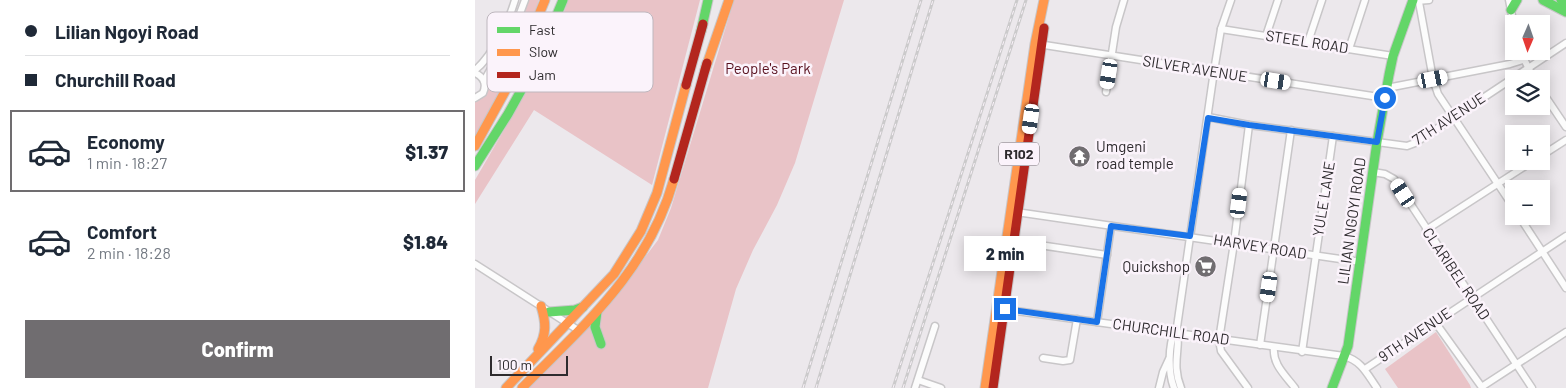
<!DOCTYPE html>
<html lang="en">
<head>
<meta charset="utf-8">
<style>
	:root { --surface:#fff; --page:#f6f6f7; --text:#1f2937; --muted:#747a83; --line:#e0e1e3; --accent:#706d70 }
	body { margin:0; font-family:Barlow,sans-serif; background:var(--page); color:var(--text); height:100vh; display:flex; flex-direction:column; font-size:19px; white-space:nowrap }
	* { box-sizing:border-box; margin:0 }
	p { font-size:16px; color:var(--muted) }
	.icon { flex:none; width:28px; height:28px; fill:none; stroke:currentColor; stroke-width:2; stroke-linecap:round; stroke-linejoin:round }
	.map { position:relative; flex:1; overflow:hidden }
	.details { display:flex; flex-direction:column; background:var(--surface); width:475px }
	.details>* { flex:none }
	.hud { display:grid; align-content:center; height:110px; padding:0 25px; background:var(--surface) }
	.needle { width:32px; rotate:182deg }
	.buttons { position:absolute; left:1030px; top:15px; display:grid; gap:10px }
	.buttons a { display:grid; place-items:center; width:45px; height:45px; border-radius:0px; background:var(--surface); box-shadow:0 2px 12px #0003; font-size:25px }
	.scale { position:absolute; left:15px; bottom:12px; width:78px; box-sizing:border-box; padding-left:5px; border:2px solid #2e2b2e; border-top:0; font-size:14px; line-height:18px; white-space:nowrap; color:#2e2b2e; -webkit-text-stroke:4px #fbf3fb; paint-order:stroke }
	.end { position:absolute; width:22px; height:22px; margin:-11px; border:6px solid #1a73e8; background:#fff; box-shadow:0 0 0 2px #fff }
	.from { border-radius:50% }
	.bubble { position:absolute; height:35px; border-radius:0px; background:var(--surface); box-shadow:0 2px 12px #0003; font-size:16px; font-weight:800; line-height:35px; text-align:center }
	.car { position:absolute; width:15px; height:30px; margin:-15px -8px; border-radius:6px; box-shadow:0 0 4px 1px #0007; background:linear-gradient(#fff 24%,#345 0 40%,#fff 0 76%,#345 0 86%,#fff 0) }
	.hud b { display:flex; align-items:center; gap:18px; height:48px; font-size:19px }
	.hud b+b { border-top:1px solid var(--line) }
	.hud i { width:12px; height:12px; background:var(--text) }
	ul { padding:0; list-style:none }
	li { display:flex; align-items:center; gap:15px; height:82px; margin:0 10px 8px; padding:0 15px; border:2px solid transparent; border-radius:0px }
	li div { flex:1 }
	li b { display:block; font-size:19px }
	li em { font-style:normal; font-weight:800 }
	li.active { border-color:var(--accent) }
	li>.icon { width:45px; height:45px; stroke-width:1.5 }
	.primary-button { display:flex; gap:10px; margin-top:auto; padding:10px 25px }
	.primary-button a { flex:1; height:58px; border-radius:0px; background:var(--accent); color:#fff; font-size:20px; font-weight:800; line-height:58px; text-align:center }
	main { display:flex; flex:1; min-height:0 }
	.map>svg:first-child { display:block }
	.green { fill:#e9c3c7 }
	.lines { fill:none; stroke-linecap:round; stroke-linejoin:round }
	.street-casing { stroke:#c8c6c8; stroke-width:9 }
	.fast-casing { stroke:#c8c6c8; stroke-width:11 }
	.slow-casing { stroke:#c8c6c8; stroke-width:11 }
	.jam-casing { stroke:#c8c6c8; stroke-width:11 }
	.street { stroke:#fcfcfc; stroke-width:6 }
	.fast { stroke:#63d668; stroke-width:9 }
	.slow { stroke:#ff974d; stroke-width:9 }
	.jam { stroke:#b3261e; stroke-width:9 }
	.rail-casing { stroke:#cbcacb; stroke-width:3 }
	.rail { stroke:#fbf3fb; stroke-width:1; stroke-dasharray:4; stroke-linecap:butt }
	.route { stroke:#1a73e8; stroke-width:6 }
	.labels { text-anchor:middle; stroke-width:5; stroke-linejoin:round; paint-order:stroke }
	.shield { fill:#fbf3fb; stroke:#6c676c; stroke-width:1 }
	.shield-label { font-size:14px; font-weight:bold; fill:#2e2b2e }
	.street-label { font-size:15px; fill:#2e2b2e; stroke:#fbf3fb }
	.park-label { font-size:15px; fill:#59111f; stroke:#fbf3fb }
	.poi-label { font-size:15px; fill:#2e2b2e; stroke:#fbf3fb; text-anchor:start }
	.key { fill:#fbf3fb; stroke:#beb7be; stroke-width:1 }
	.key-label { font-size:14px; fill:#2e2b2e }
</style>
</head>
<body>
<main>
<section class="details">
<div class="hud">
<b><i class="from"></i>Lilian Ngoyi Road</b>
<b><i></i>Churchill Road</b>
</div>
<ul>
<li class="active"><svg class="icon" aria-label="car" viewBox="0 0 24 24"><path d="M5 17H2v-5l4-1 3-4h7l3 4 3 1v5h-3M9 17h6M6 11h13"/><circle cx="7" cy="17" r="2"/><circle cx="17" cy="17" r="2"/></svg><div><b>Economy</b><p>1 min · 18:27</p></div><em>$1.37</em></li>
<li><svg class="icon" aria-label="car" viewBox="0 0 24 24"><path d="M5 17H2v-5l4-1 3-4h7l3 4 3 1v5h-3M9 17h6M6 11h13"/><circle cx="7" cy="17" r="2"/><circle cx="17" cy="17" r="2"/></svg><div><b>Comfort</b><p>2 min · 18:28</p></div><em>$1.84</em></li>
</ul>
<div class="primary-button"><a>Confirm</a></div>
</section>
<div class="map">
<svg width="1091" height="388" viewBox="0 0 1091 388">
	<rect width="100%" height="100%" fill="#ece8ec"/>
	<g class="green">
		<path d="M53,0H64L57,23L26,93L0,138V102L9,97L13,90L15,80L44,27Z"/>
		<path d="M93,0H225L177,185L59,110L0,204V180L54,87L83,30Z"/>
		<path d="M259,0H369L320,163L302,205L278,250L261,289L233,388H54L77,362L130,310L183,240L196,208Z"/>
		<path d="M961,332L995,385L996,388H923L910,369Z"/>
	</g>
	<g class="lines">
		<defs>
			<g id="street">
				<path d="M1034,0L1039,26"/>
				<path d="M941,1L954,0"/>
				<path d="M944,2L958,79L963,94L1039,208"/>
				<path d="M746,29L918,56"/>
				<path d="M791,36L803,0"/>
				<path d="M833,42L847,0"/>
				<path d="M563,44L910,98"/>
				<path d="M874,49L890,0"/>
				<path d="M1045,51L1059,79"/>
				<path d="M0,70C17,57 34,21 40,0"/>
				<path d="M0,73C9,77 12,84 8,93L0,98"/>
				<path d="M9,81L41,24L50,0"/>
				<path d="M912,88L1035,64L1048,60"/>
				<path d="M1066,90L1091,127"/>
				<path d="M631,92L641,27L649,0"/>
				<path d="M733,117L774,125L932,146L940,143L1091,43"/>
				<path d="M1066,156L1091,140"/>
				<path d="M898,172L910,174L919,179L1057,388"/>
				<path d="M541,212L886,262"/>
				<path d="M1044,216L1091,288"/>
				<path d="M951,230L1058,161"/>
				<path d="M537,241L632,255"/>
				<path d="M0,264L103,330"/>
				<path d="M526,309L869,356C887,361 892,374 902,388"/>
				<path d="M622,322L636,226"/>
				<path d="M960,322L1006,386H1008L1091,332"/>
				<path d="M785,345L816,130"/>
				<path d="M799,347C797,364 810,375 820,388"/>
				<path d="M827,352L858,136"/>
				<path d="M568,358L588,361L595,360L602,319"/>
				<path d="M890,369L1091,236"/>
				<path d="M443,380L466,388"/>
				<path d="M440,388L460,326"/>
				<path d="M684,388L688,372L694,359"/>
				<path d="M699,388C693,372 693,346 700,330"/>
				<path d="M706,388C696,363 706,349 702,327L739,71L746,29L756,0"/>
				<path d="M773,388L746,351L744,340L759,243L774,125"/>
			</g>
			<g id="fast">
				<path d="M1068,0L1091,12"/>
				<path d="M1086,0L1091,3"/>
				<path d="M1036,10L1042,0"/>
				<path d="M226,31L233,0"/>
				<path d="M0,166L33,114L63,60L88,0"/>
				<path d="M74,312L100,310L108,307"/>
				<path d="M122,312L120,327L126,344"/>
				<path d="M857,388L873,346L902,142L914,75L918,56L938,0"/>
			</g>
			<g id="slow">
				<path d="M230,70L254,0"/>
				<path d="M0,146L39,75L70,0"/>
				<path d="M63,349C72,334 71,322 66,306"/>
				<path d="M31,388L139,274L166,231L182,193L211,85"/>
				<path d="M47,388C111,323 173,271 199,179"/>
				<path d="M510,388L560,44L569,0"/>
			</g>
			<g id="jam">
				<path d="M211,85L228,24"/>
				<path d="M199,179L232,63"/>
				<path d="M518,388L569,28"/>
			</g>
		</defs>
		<use href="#street" class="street-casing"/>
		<use href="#fast" class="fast-casing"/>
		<use href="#slow" class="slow-casing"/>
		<use href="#jam" class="jam-casing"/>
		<use href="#street" class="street"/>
		<use href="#fast" class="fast"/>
		<use href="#slow" class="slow"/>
		<use href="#jam" class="jam"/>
		<defs>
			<g id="rail">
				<path d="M328,388L446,0"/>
				<path d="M341,388L458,0"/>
				<path d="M418,388L542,0"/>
				<path d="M428,388L551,0"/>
			</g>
		</defs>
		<use href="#rail" class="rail-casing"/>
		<use href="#rail" class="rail"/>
	</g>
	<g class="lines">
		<path class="route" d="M530,309L622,322L636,226L715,236L733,118L774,125L902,142L910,98"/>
	</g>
	<defs>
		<symbol id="temple-disc" viewBox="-11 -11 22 22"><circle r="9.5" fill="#706d70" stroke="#fbf3fb"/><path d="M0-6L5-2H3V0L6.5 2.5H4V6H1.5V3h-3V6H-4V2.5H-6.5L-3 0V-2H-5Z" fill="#fff"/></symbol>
		<symbol id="supermarket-disc" viewBox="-11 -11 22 22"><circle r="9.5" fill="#706d70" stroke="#fbf3fb"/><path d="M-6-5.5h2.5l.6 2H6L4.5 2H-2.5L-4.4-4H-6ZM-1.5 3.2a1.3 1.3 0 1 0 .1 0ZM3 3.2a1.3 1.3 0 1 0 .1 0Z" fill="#fff"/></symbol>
	</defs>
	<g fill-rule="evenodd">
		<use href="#temple-disc" x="592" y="144" width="25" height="25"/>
		<use href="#supermarket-disc" x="718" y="254" width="25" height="25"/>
	</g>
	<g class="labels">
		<rect class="shield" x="524" y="142.5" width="40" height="23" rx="4"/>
		<g class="shield-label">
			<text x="544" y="159">R102</text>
		</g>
		<g class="street-label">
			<text transform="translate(832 42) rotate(9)" y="5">STEEL ROAD</text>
			<text transform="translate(720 69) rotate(9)" y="5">SILVER AVENUE</text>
			<text transform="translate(974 119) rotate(-33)" y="5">7TH AVENUE</text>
			<text transform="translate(849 199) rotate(-81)" y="5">YULE LANE</text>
			<text transform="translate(877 221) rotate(-82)" y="5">LILIAN NGOYI ROAD</text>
			<text transform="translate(785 247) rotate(9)" y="5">HARVEY ROAD</text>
			<text transform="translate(981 274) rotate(56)" y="5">CLARIBEL ROAD</text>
			<text transform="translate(696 332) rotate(8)" y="5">CHURCHILL ROAD</text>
			<text transform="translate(940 335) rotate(-34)" y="5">9TH AVENUE</text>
		</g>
		<g class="park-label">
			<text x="293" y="74">People's Park</text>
		</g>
		<g class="poi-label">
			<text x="621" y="152">Umgeni<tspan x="621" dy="17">road temple</tspan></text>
			<text x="715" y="272" text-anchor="end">Quickshop</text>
		</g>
	</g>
	<rect x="12" y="12" width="166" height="80" rx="8" class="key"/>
	<rect x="22" y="27" width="23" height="6" fill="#63d668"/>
	<rect x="22" y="49" width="23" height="7" fill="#ff974d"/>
	<rect x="22" y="72" width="23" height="6" fill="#b3261e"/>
	<g class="key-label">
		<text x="54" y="35">Fast</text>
		<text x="54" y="57">Slow</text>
		<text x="54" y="80">Jam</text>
	</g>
</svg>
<div class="buttons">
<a><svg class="needle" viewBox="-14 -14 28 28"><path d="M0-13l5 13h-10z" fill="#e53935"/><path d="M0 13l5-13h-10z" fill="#747a83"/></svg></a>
<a><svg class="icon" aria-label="layers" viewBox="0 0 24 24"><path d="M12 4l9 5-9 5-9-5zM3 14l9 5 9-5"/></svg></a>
<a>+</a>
<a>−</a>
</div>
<div class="scale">100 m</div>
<i class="end from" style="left:910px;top:98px"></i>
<i class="end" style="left:530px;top:309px"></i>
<div class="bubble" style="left:489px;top:236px;width:82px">2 min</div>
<i class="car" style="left:634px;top:74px;rotate:189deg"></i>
<i class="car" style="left:958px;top:79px;rotate:79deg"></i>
<i class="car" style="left:801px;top:81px;rotate:99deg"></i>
<i class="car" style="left:556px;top:119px;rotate:188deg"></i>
<i class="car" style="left:928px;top:193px;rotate:327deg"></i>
<i class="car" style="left:764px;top:203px;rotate:7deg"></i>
<i class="car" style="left:794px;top:287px;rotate:188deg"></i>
</div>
</main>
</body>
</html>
